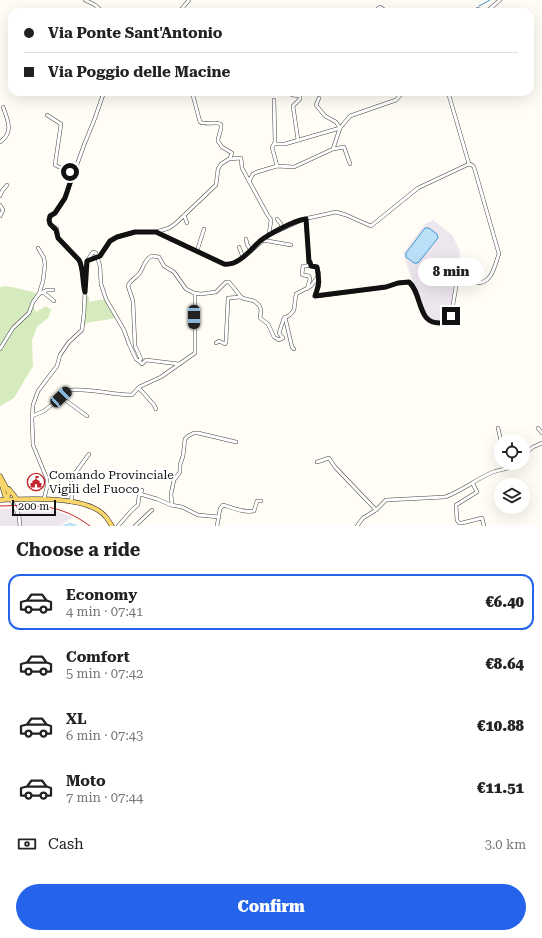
<!DOCTYPE html>
<html lang="en">
<head>
<meta charset="utf-8">
<style>
	:root { --surface:#fff; --page:#f2f2f2; --text:#222; --muted:#767676; --line:#e0e0e0; --accent:#2563eb }
	body { margin:0; font-family:"Roboto Serif",serif; background:var(--page); color:var(--text); height:100vh; display:flex; flex-direction:column; font-size:15px; white-space:nowrap }
	* { box-sizing:border-box; margin:0 }
	p { font-size:13px; color:var(--muted) }
	.icon { flex:none; width:22px; height:22px; fill:none; stroke:currentColor; stroke-width:2; stroke-linecap:round; stroke-linejoin:round }
	.map { position:relative; height:526px; overflow:hidden }
	.side { display:flex; flex-direction:column; background:var(--surface); flex:1 }
	.side>* { flex:none }
	.banner { position:absolute; left:8px; top:8px; width:526px; height:88px; border-radius:12px; box-shadow:0 4px 16px #0002; display:grid; align-content:center; height:88px; padding:0 16px; background:var(--surface) }
	.tools { position:absolute; left:494px; top:434px; display:grid; gap:8px }
	.tools a { display:grid; place-items:center; width:36px; height:36px; border-radius:50%; background:var(--surface); box-shadow:0 4px 16px #0002; font-size:20px }
	.scale { position:absolute; left:12px; bottom:10px; width:44px; box-sizing:border-box; padding-left:4px; border:2px solid #111; border-top:0; font-size:11px; line-height:14px; white-space:nowrap; color:#111; -webkit-text-stroke:3px #fff; paint-order:stroke }
	.end { position:absolute; width:18px; height:18px; margin:-9px; border:5px solid #111; background:#fff; box-shadow:0 0 0 2px #fff }
	.from { border-radius:50% }
	.bubble { position:absolute; height:28px; border-radius:14px; background:var(--surface); box-shadow:0 4px 16px #0002; font-size:13px; font-weight:800; line-height:28px; text-align:center }
	.car { position:absolute; width:12px; height:24px; margin:-12px -6px; border-radius:5px; box-shadow:0 0 3px 1px #0007; background:linear-gradient(#222 24%,#8ab4d8 0 40%,#222 0 76%,#8ab4d8 0 86%,#222 0) }
	.banner b { display:flex; align-items:center; gap:14px; height:38px; font-size:15px }
	.banner b+b { border-top:1px solid var(--line) }
	.banner i { width:10px; height:10px; background:var(--text) }
	ul { padding:0; list-style:none }
	li { display:flex; align-items:center; gap:12px; height:56px; margin:0 8px 6px; padding:0 8px; border:2px solid transparent; border-radius:12px }
	li div { flex:1 }
	li b { display:block; font-size:15px }
	li em { font-style:normal; font-weight:800 }
	li.active { border-color:var(--accent) }
	li>.icon { width:36px; height:36px; stroke-width:1.5 }
	h2 { padding:0 16px; font-size:18px; line-height:48px }
	.pay { display:flex; align-items:center; gap:10px; height:44px; padding:0 16px; font-size:15px }
	.pay p { margin-inline-start:auto }
	.button { display:flex; gap:8px; margin-top:auto; padding:8px 16px }
	.button a { flex:1; height:46px; border-radius:24px; background:var(--accent); color:#fff; font-size:16px; font-weight:800; line-height:46px; text-align:center }
	.map>svg:first-child { display:block }
	.industrial { fill:#eee6ef }
	.green { fill:#d5ebbd }
	.water { fill:#b9e0f7; stroke:#3f96cf }
	.lines { fill:none; stroke-linecap:round; stroke-linejoin:round }
	.stream { stroke:#3f96cf; stroke-width:1 }
	.river { stroke:#b9e0f7; stroke-width:2.5 }
	.minor-casing { stroke:#444; stroke-width:4 }
	.major-casing { stroke:#222; stroke-width:5 }
	.minor { stroke:#fff; stroke-width:3 }
	.major { stroke:#f9d66b; stroke-width:4 }
	.rail { stroke:#c4262e; stroke-width:1 }
	.route { stroke:#111; stroke-width:5 }
	.labels { text-anchor:middle; stroke-width:4; stroke-linejoin:round; paint-order:stroke }
	.poi-label { font-size:12px; fill:#111; stroke:#fff; text-anchor:start }
</style>
</head>
<body>
<div class="map">
<svg width="542" height="526" viewBox="0 0 542 526">
	<rect width="100%" height="100%" fill="#fffdf5"/>
	<g class="industrial">
		<path d="M433,220L453,236L460,252L450,317L446,321L438,322L432,319H428L423,313L403,253L425,224Z"/>
		<path d="M32,508H49L72,517L71,519L59,526H0V509Z"/>
	</g>
	<g class="green">
		<path d="M5,286L16,288L37,293C34,300 32,305 36,312L46,306L51,310L48,318L37,327L32,340L33,366L14,398L0,406V287Z"/>
		<path d="M86,296L89,297V302L105,299L116,318L86,323L83,329Z"/>
	</g>
	<path class="water" d="M425,228H429L437,234L438,238L418,263H414L406,257V253Z"/>
	<g class="lines">
		<path class="stream" d="M479,6L490,0"/>
		<path class="river" d="M64,526L70,524L76,526"/>
		<defs>
			<g id="minor">
				<path d="M85,0L95,5L103,12"/>
				<path d="M179,12L189,0"/>
				<path d="M374,12L380,7L387,12"/>
				<path d="M473,12L478,9"/>
				<path d="M486,12L500,0"/>
				<path d="M192,92L200,122C205,125 220,121 221,125C222,129 218,136 218,141L222,147L232,153L230,158"/>
				<path d="M448,92L469,164"/>
				<path d="M292,95L300,96V99L293,106L298,140"/>
				<path d="M47,115L61,124L55,165L73,174"/>
				<path d="M0,142C14,133 8,120 3,107"/>
				<path d="M274,144L275,142L274,100"/>
				<path d="M333,149L344,147L350,164"/>
				<path d="M277,166L272,147L274,144H285L340,128L336,122L325,116L316,105L319,98"/>
				<path d="M249,181L267,214L271,220L269,235"/>
				<path d="M0,196L2,191L7,185"/>
				<path d="M0,205L3,210L0,216"/>
				<path d="M184,215L187,223"/>
				<path d="M277,219L281,224L282,229"/>
				<path d="M306,219L309,262"/>
				<path d="M156,232L224,264H233L252,250L269,235L304,219L336,212L346,215L371,226L418,188L469,164"/>
				<path d="M246,239L247,244L251,251"/>
				<path d="M262,240L291,245"/>
				<path d="M239,247L243,257"/>
				<path d="M197,251L204,229"/>
				<path d="M87,261L100,256L110,241L117,237L135,232H156L169,228L175,224L216,185L218,169L221,164L229,159L241,158L242,168L249,181L253,174L257,172L277,166L294,167L333,149L340,128L350,116L396,100L403,92"/>
				<path d="M84,285L81,265L79,260L58,238L57,229L50,224L49,220L50,217L55,213L65,198L84,145L95,118L104,92"/>
				<path d="M307,289L310,279L309,276L303,275L302,274L303,266H308L309,262H310L311,266L317,267L319,274L318,278"/>
				<path d="M43,292L54,301"/>
				<path d="M39,294L47,290H53"/>
				<path d="M285,317L292,347L294,349"/>
				<path d="M216,343L219,341L225,344L226,342L228,298L241,297"/>
				<path d="M0,349L13,328L29,313L33,302L39,294L43,281L45,265L44,258L38,248"/>
				<path d="M139,361L142,364L146,360L179,364"/>
				<path d="M139,388L154,405L156,409"/>
				<path d="M61,397L87,416"/>
				<path d="M32,416L44,411L70,390C91,388 111,395 132,395L139,387L161,377L195,353V294"/>
				<path d="M498,428L501,441"/>
				<path d="M538,428L542,433"/>
				<path d="M523,455L533,447L542,443"/>
				<path d="M317,462L329,458L335,467L376,510"/>
				<path d="M473,484L477,492L456,505L457,520L459,523H462L482,518L484,526"/>
				<path d="M140,494L157,499L171,505L182,507L198,515L219,517"/>
				<path d="M11,499L19,516L20,526"/>
				<path d="M44,499L47,487V479L33,445L32,419L33,405L38,391L57,366L60,355L69,342L82,330L84,313L86,267L87,261L93,252L96,253L100,266L101,284L106,299L124,330L129,344L136,359L139,361L141,359L135,346L133,301L128,286C130,280 135,279 139,274C144,268 144,259 152,256L159,257L164,266L174,272L186,289L194,293L201,294L216,292L226,282H229L242,298L254,301L259,305L261,310L260,318L268,324L274,337L279,340L283,338L279,333L284,318L290,315L294,310L296,294L311,286L317,278L319,280C320,286 318,290 315,295L317,296L386,287L398,283L409,282L414,289L426,318C434,324 446,326 451,316L457,281C463,280 469,282 475,283C493,284 494,266 499,254L474,167L472,165L469,164"/>
				<path d="M71,502L73,488L71,482V479L89,454"/>
				<path d="M172,505L171,494L174,480L180,472V465L183,456L185,439L188,436L194,433H198L236,442"/>
				<path d="M118,526L132,510L138,505L139,496L142,490"/>
				<path d="M135,526L152,510"/>
				<path d="M217,526L220,509L223,505C233,508 244,513 254,511L257,501H261"/>
				<path d="M357,526L363,518L376,510L386,500L445,497C462,491 476,479 493,472C501,469 509,470 516,463"/>
			</g>
			<g id="major">
				<path d="M0,476L9,493L7,499"/>
				<path d="M0,479L6,499"/>
				<path d="M9,489L17,499"/>
				<path d="M0,500C26,499 87,495 105,516C108,519 110,523 112,526"/>
			</g>
		</defs>
		<use href="#minor" class="minor-casing"/>
		<use href="#major" class="major-casing"/>
		<use href="#minor" class="minor"/>
		<use href="#major" class="major"/>
		<path class="rail" d="M0,506C36,505 59,503 90,526"/>
	</g>
	<g class="lines">
		<path class="route" d="M70,172L73,174L65,198L55,213L50,216L49,220L50,224L56,230L58,238L79,260C84,269 82,282 85,292L87,261L100,256L110,241L117,237L135,232H156L224,264C239,266 250,250 260,241C269,234 295,220 306,219L309,262H310L311,266L317,267C319,281 320,282 315,296L386,287L398,283L409,282C423,294 416,325 442,323C447,322 449,320 451,316"/>
	</g>
	<defs>
		<symbol id="civic-ring" viewBox="-11 -11 22 22"><circle r="9.5" fill="#fff" stroke="#c4262e" stroke-width="1.5"/><path d="M-.6-6.5H3V-4.5H.6V-3L4-1V1h2V6H-6V1h2V-1L-.6-3ZM-1.2 2.5V6h2.4V2.5Z" fill="#c4262e"/></symbol>
	</defs>
	<g fill-rule="evenodd">
		<use href="#civic-ring" x="26" y="472" width="20" height="20"/>
	</g>
	<g class="labels">
		<g class="poi-label">
			<text x="49" y="479">Comando Provinciale<tspan x="49" dy="14">Vigili del Fuoco</tspan></text>
		</g>
	</g>
</svg>
<div class="tools">
<a><svg class="icon" aria-label="locate" viewBox="0 0 24 24"><circle cx="12" cy="12" r="6"/><path d="M12 2v4M12 18v4M2 12h4M18 12h4"/></svg></a>
<a><svg class="icon" aria-label="layers" viewBox="0 0 24 24"><path d="M12 4l9 5-9 5-9-5zM3 14l9 5 9-5"/></svg></a>
</div>
<div class="scale">200 m</div>
<i class="end from" style="left:70px;top:172px"></i>
<i class="end" style="left:451px;top:316px"></i>
<div class="bubble" style="left:418px;top:258px;width:66px">8 min</div>
<i class="car" style="left:194px;top:317px;rotate:180deg"></i>
<i class="car" style="left:61px;top:397px;rotate:47deg"></i>
<div class="banner">
<b><i class="from"></i>Via Ponte Sant'Antonio</b>
<b><i></i>Via Poggio delle Macine</b>
</div>
</div>
<section class="side">
<h2>Choose a ride</h2>
<ul>
<li class="active"><svg class="icon" aria-label="car" viewBox="0 0 24 24"><path d="M5 17H2v-5l4-1 3-4h7l3 4 3 1v5h-3M9 17h6M6 11h13"/><circle cx="7" cy="17" r="2"/><circle cx="17" cy="17" r="2"/></svg><div><b>Economy</b><p>4 min · 07:41</p></div><em>€6.40</em></li>
<li><svg class="icon" aria-label="car" viewBox="0 0 24 24"><path d="M5 17H2v-5l4-1 3-4h7l3 4 3 1v5h-3M9 17h6M6 11h13"/><circle cx="7" cy="17" r="2"/><circle cx="17" cy="17" r="2"/></svg><div><b>Comfort</b><p>5 min · 07:42</p></div><em>€8.64</em></li>
<li><svg class="icon" aria-label="car" viewBox="0 0 24 24"><path d="M5 17H2v-5l4-1 3-4h7l3 4 3 1v5h-3M9 17h6M6 11h13"/><circle cx="7" cy="17" r="2"/><circle cx="17" cy="17" r="2"/></svg><div><b>XL</b><p>6 min · 07:43</p></div><em>€10.88</em></li>
<li><svg class="icon" aria-label="car" viewBox="0 0 24 24"><path d="M5 17H2v-5l4-1 3-4h7l3 4 3 1v5h-3M9 17h6M6 11h13"/><circle cx="7" cy="17" r="2"/><circle cx="17" cy="17" r="2"/></svg><div><b>Moto</b><p>7 min · 07:44</p></div><em>€11.51</em></li>
</ul>
<div class="pay"><svg class="icon" aria-label="cash" viewBox="0 0 24 24"><path d="M3 7h18v10H3z"/><circle cx="12" cy="12" r="2"/></svg>Cash<p>3.0 km</p></div>
<div class="button"><a>Confirm</a></div>
</section>
</body>
</html>
